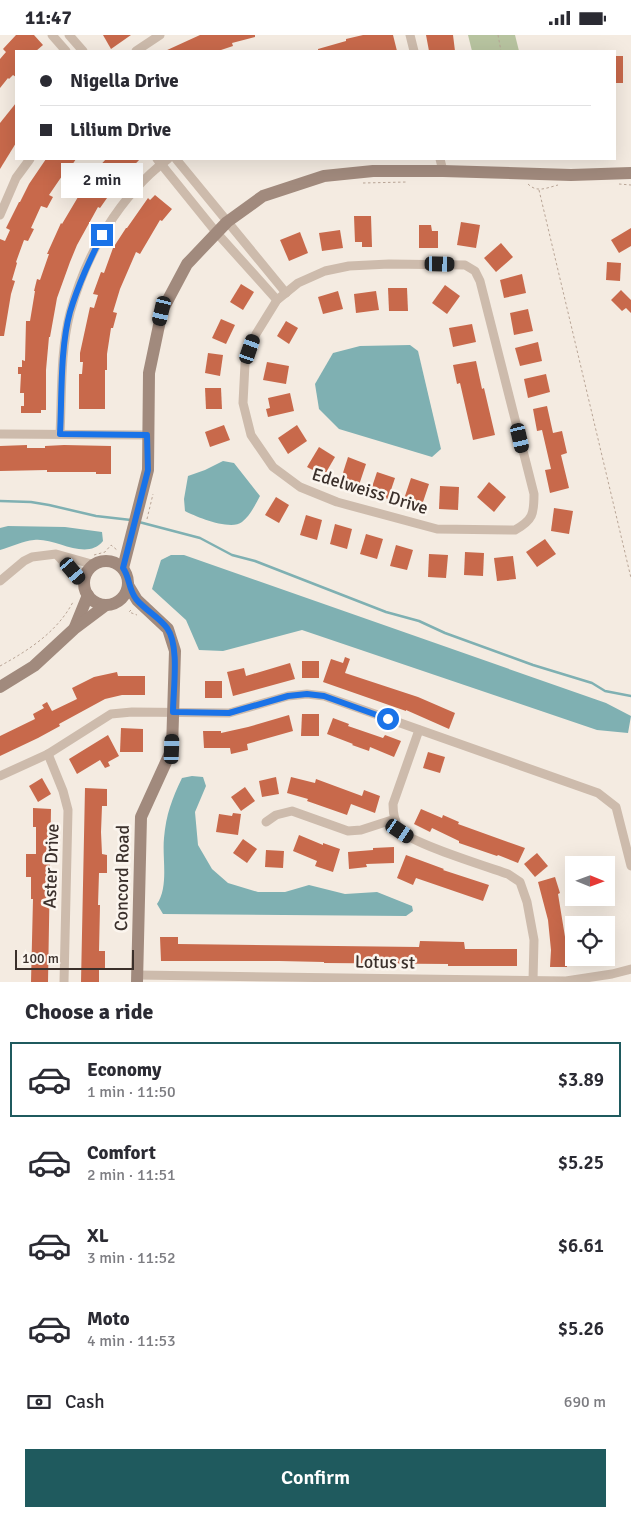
<!DOCTYPE html>
<html lang="en">
<head>
<meta charset="utf-8">
<style>
	:root { --surface:#fff; --page:#f7f7f7; --text:#2b2b33; --muted:#7c7c81; --line:#e1e1e2; --accent:#1f5a5e }
	body { margin:0; font-family:Signika,sans-serif; background:var(--page); color:var(--text); height:100vh; display:flex; flex-direction:column; font-size:19px; white-space:nowrap }
	* { box-sizing:border-box; margin:0 }
	p { font-size:16px; color:var(--muted) }
	.icon { flex:none; width:28px; height:28px; fill:none; stroke:currentColor; stroke-width:2; stroke-linecap:round; stroke-linejoin:round }
	.map { position:relative; height:947px; overflow:hidden }
	.panel { display:flex; flex-direction:column; background:var(--surface); flex:1 }
	.panel>* { flex:none }
	.guide { position:absolute; left:15px; top:15px; width:601px; height:110px; border-radius:0px; box-shadow:0 5px 20px #0002; display:grid; align-content:center; height:110px; padding:0 25px; background:var(--surface) }
	.needle { width:32px; rotate:91deg }
	.controls { position:absolute; left:565px; top:821px; display:grid; gap:10px }
	.controls a { display:grid; place-items:center; width:50px; height:50px; border-radius:0px; background:var(--surface); box-shadow:0 5px 20px #0002; font-size:25px }
	.scale { position:absolute; left:15px; bottom:12px; width:119px; box-sizing:border-box; padding-left:5px; border:2px solid #3b302b; border-top:0; font-size:14px; line-height:18px; white-space:nowrap; color:#3b302b; -webkit-text-stroke:4px #fbf5ee; paint-order:stroke }
	.end { position:absolute; width:22px; height:22px; margin:-11px; border:6px solid #1a73e8; background:#fff; box-shadow:0 0 0 2px #fff }
	.from { border-radius:50% }
	.bubble { position:absolute; height:35px; border-radius:0px; background:var(--surface); box-shadow:0 5px 20px #0002; font-size:16px; font-weight:600; line-height:35px; text-align:center }
	.car { position:absolute; width:15px; height:30px; margin:-15px -8px; border-radius:6px; box-shadow:0 0 4px 1px #0007; background:linear-gradient(#222 24%,#8ab4d8 0 40%,#222 0 76%,#8ab4d8 0 86%,#222 0) }
	.guide b { display:flex; align-items:center; gap:18px; height:48px; font-size:19px }
	.guide b+b { border-top:1px solid var(--line) }
	.guide i { width:12px; height:12px; background:var(--text) }
	ul { padding:0; list-style:none }
	li { display:flex; align-items:center; gap:15px; height:75px; margin:0 10px 8px; padding:0 15px; border:2px solid transparent; border-radius:0px }
	li div { flex:1 }
	li b { display:block; font-size:19px }
	li em { font-style:normal; font-weight:600 }
	li.on { border-color:var(--accent) }
	li>.icon { width:45px; height:45px; stroke-width:1.5 }
	h2 { padding:0 25px; font-size:22px; line-height:60px }
	.pay { display:flex; align-items:center; gap:12px; height:55px; padding:0 25px; font-size:19px }
	.pay p { margin-inline-start:auto }
	.action { display:flex; gap:10px; margin-top:auto; padding:10px 25px }
	.action a { flex:1; height:58px; border-radius:0px; background:var(--accent); color:#fff; font-size:20px; font-weight:600; line-height:58px; text-align:center }
	.status { display:flex; justify-content:space-between; align-items:center; height:35px; padding:0 25px; background:var(--surface); direction:ltr }
	.status svg { height:14px; fill:currentColor }
	.map>svg:first-child { display:block }
	.green { fill:#b8c4a0 }
	.water { fill:#7fb0b2 }
	.lines { fill:none; stroke-linecap:round; stroke-linejoin:round }
	.stream { stroke:#7fb0b2; stroke-width:2.5 }
	.building { fill:#c8694b }
	.path { stroke:#b9a596; stroke-width:1; stroke-dasharray:2.5 2.5; stroke-linecap:butt }
	.street { stroke:#cdbbac; stroke-width:9 }
	.secondary { stroke:#a18a7d; stroke-width:12 }
	.route { stroke:#1a73e8; stroke-width:6 }
	.labels { text-anchor:middle; stroke-width:5; stroke-linejoin:round; paint-order:stroke }
	.street-label { font-size:18px; fill:#3b302b; stroke:#fbf5ee }
</style>
</head>
<body>
<div class="status"><b>11:47</b><svg viewBox="0 0 49 12"><path d="M0 12V9h3v3zM5 12V6h3v6zM10 12V3h3v9zM15 12V0h3v12zM26 1h20v11H26zM47 4h2v5h-2z"/></svg></div>
<div class="map">
<svg width="631" height="947" viewBox="0 0 631 947">
	<rect width="100%" height="100%" fill="#f4ebe1"/>
	<path class="green" d="M468,0H515L519,16H472Z"/>
	<g class="water">
		<path d="M410,310L418,316L441,414L432,422L339,394L319,374L315,349L333,318L360,311Z"/>
		<path d="M223,426L234,428L260,461C255,470 250,481 242,487C231,496 196,482 185,476L184,464L188,441L205,435Z"/>
		<path d="M8,491L65,492L102,497L103,506C86,527 55,502 34,505C23,506 11,512 0,515V493Z"/>
		<path d="M171,520H184L606,668L631,681L628,698L597,695L302,595L223,616L199,615L186,585L152,554L161,525Z"/>
		<path d="M192,741L203,742L206,751L195,777L198,810L212,834L228,848L258,857H285L309,850L345,859L377,857L412,871L413,876L406,881L163,879L157,869C169,851 162,824 164,803C166,779 172,764 182,743Z"/>
	</g>
	<g class="lines">
		<g class="stream">
			<path d="M0,466L31,467L49,470L96,481L131,485"/>
			<path d="M139,487L200,503L232,520L255,526L386,577L419,586L445,598L533,630L592,648L605,656L631,661"/>
		</g>
	</g>
	<g class="building">
		<path d="M16,0H34L43,10L36,16H16V42L13,40L9,44L8,43L0,53V24L6,17L3,14Z"/>
		<path d="M103,0H131L111,14Z"/>
		<path d="M200,0H255V2L232,8L233,11L218,16H165Z"/>
		<path d="M363,0H393L397,16H318V14L346,6V4Z"/>
		<path d="M426,0H453L455,16H429Z"/>
		<rect x="615" y="21" width="8" height="27"/>
		<path d="M16,68V108L0,134V88Z"/>
		<path d="M46,124H76L64,142L62,141L49,160L53,162L47,173L41,171L31,193L34,194L28,206L24,205L16,227L17,228L12,245L15,246L11,259L4,301H0V204L5,206L10,195L6,193L19,167H20L29,149Z"/>
		<path d="M106,124H140L119,146L100,173L98,172L77,210L70,227L57,263L50,302H49L46,335V375H41V378H21V371H24V358H20L21,339H18V332H22V325L25,326L26,286H30L35,256H34L37,244L40,245L49,219H47L61,188L62,189L94,135L95,136Z"/>
		<path d="M155,160L172,174L162,186L160,185L140,219L136,217L120,254L113,277L117,278L113,293H111L107,319V335H105V374H79V339H82L83,327H80V318L90,272L94,273L98,260L93,259L101,237L104,238L113,213L126,193H127L148,163L150,165Z"/>
		<path d="M354,181H371L372,212H362V207H355Z"/>
		<path d="M461,187L480,190L476,213L457,210Z"/>
		<path d="M419,190H431L432,196H438V213H419Z"/>
		<path d="M631,193V211L619,218L611,205Z"/>
		<path d="M340,195L343,213L322,216L319,198Z"/>
		<path d="M300,197L308,218L289,226L280,205Z"/>
		<path d="M501,208L513,222L496,237L484,223Z"/>
		<path d="M607,227L621,228L620,246L606,245Z"/>
		<path d="M522,239L526,258L504,263L500,245Z"/>
		<path d="M241,249L254,257L243,275L230,267Z"/>
		<path d="M445,250L460,261L447,279L432,268Z"/>
		<path d="M388,253H407L408,276H389Z"/>
		<path d="M621,255L631,265V278L626,273L622,276L611,265Z"/>
		<path d="M338,256L343,274L323,279L318,262Z"/>
		<path d="M376,256L379,275L356,278L354,259Z"/>
		<path d="M528,274L533,296L514,300L510,278Z"/>
		<path d="M221,284L235,290L226,309L212,303Z"/>
		<path d="M286,286L298,293L289,309L277,301Z"/>
		<path d="M472,289L476,307L453,312L449,293Z"/>
		<path d="M538,307L542,326L520,331L515,313Z"/>
		<path d="M208,318L223,320L220,341L205,338Z"/>
		<path d="M476,326L482,354L484,353L495,400L473,405L460,348L457,349L453,330Z"/>
		<path d="M267,327L289,331L286,349L263,345Z"/>
		<path d="M546,339L550,357L528,363L524,344Z"/>
		<path d="M205,353H221L222,374H206Z"/>
		<path d="M290,358L294,376L268,382L266,374L270,373L268,363Z"/>
		<path d="M547,371L553,398L562,396L567,418L561,420L569,453L550,458L545,435L551,434L542,395L537,396L533,374Z"/>
		<path d="M224,390L230,405L210,412L205,397Z"/>
		<path d="M297,390L307,406L288,419L278,403Z"/>
		<path d="M27,410V413H45V411L64,410L111,411V439H96V437H47V435L0,436V411Z"/>
		<path d="M319,412L335,422L324,441L307,432Z"/>
		<path d="M348,422L366,429L359,450L341,444Z"/>
		<path d="M377,437L395,443L388,464L370,458Z"/>
		<path d="M411,443L429,449L422,470L404,464Z"/>
		<path d="M489,447L506,462L494,477L477,462Z"/>
		<path d="M440,451L459,452L458,475L439,474Z"/>
		<path d="M276,462L289,470L279,488L265,480Z"/>
		<path d="M554,473L573,476L569,499L551,496Z"/>
		<path d="M306,480L322,485L317,505L300,500Z"/>
		<path d="M335,489L352,494L347,514L330,509Z"/>
		<path d="M366,499L383,504L377,524L360,519Z"/>
		<path d="M545,504L556,519L537,532L526,517Z"/>
		<path d="M396,510L413,515L407,535L390,531Z"/>
		<path d="M465,517L484,518L483,541L464,540Z"/>
		<path d="M429,519L448,520L446,543L428,542Z"/>
		<path d="M513,521L516,544L497,546L494,523Z"/>
		<path d="M345,622L350,624L345,638L418,662L455,678L449,694L406,675V676L323,647L331,624L343,628Z"/>
		<rect x="302" y="626" width="17" height="17"/>
		<path d="M290,628L295,644L233,661L227,637L244,633L246,641Z"/>
		<path d="M117,637L118,641H145V660H122L105,664L59,689L60,691L38,703L0,721V701L35,684L33,679L44,673L42,670L47,667L52,676L77,664L72,653L94,642Z"/>
		<rect x="205" y="646" width="17" height="17"/>
		<path d="M302,679H319V701H301Z"/>
		<path d="M289,680L293,696L247,709L248,715L231,719L230,713H204L203,696H221V698L248,692Z"/>
		<path d="M333,683L349,689L348,691L383,703L385,700L401,706L394,722L370,712L369,716L352,710L353,709L327,699Z"/>
		<path d="M121,693L143,694V717H120Z"/>
		<path d="M108,700L119,721L108,727L110,731L105,733L100,725L77,739L69,724Z"/>
		<path d="M428,717L445,722L440,738L423,733Z"/>
		<path d="M276,742L279,759L262,762L259,746Z"/>
		<path d="M291,742L315,748L316,744L362,761L364,755L380,761L375,778L351,769L347,780L307,766L308,764L287,758Z"/>
		<path d="M42,743L51,759L38,767L29,751Z"/>
		<path d="M245,752L255,766L241,776L231,762Z"/>
		<path d="M85,753L107,754V771H102L101,797L102,819L107,820V838H99L98,870H100L99,916H105V935L99,934V947H81Z"/>
		<path d="M33,773L51,774L48,947H31L33,864H31V842H26V819H36V792H33Z"/>
		<path d="M421,774L442,783L443,780L459,787L458,789L525,813L518,828L498,820L497,821L459,808V806L432,793L430,797L414,789Z"/>
		<path d="M233,778L241,779L238,800L216,797L219,779L232,781Z"/>
		<path d="M299,800L323,810V808L340,814L333,837L315,831L317,826L293,816Z"/>
		<path d="M243,804L257,814L247,828L233,818Z"/>
		<path d="M394,812V828L366,829L367,832L349,834L348,817L373,815V813Z"/>
		<path d="M266,815L284,816L283,833L265,832Z"/>
		<path d="M537,818L548,831L535,842L524,829Z"/>
		<path d="M406,820L444,834L443,835L489,850L483,866L416,843L413,850L397,843Z"/>
		<path d="M555,842L560,858L558,859L567,914V932H550L551,915L548,885L538,847Z"/>
		<path d="M160,902H178V909L419,912L420,906L464,907L465,914H517V931H448V929L324,928V927L279,926H161Z"/>
	</g>
	<g class="lines">
		<g class="path">
			<path d="M498,0L501,16"/>
			<path d="M363,148L407,147"/>
			<path d="M528,149C537,158 546,153 558,150"/>
			<path d="M619,149L631,150"/>
			<path d="M539,155L631,543"/>
			<path d="M147,484L153,459"/>
			<path d="M94,520L105,517L111,510L117,515"/>
			<path d="M131,575L129,577L137,580"/>
			<path d="M0,631C29,615 57,597 73,567"/>
		</g>
		<g class="street">
			<path d="M52,0L66,16"/>
			<path d="M69,0L83,16"/>
			<path d="M410,0L414,16"/>
			<path d="M136,16L160,0"/>
			<path d="M157,124L216,197L277,265"/>
			<path d="M176,124L286,258"/>
			<path d="M440,124L443,136"/>
			<path d="M0,180L16,143L30,124"/>
			<path d="M389,229L465,230L475,236L480,246L534,459C534,479 533,485 515,495L437,494L337,467L300,452L273,432L251,400L243,368L245,329L256,299L277,265L298,248L325,236L349,231Z"/>
			<path d="M0,399L147,400"/>
			<path d="M60,399C62,360 60,317 70,278C86,219 119,161 168,124"/>
			<path d="M58,521L85,550"/>
			<path d="M0,546L24,526L32,522L56,519L95,530"/>
			<path d="M419,695L393,769C393,778 394,787 400,795C410,808 488,832 508,839L520,847L527,867L534,905L533,945"/>
			<path d="M48,719L63,756L68,775L64,947"/>
			<path d="M0,741L48,719L111,679L132,677L229,678L288,661L307,659L324,661L598,758L616,772L631,831"/>
			<path d="M266,787L276,780L292,776L348,796L361,795L395,784"/>
			<path d="M137,940L566,946L612,939L631,934"/>
		</g>
		<g class="secondary">
			<circle cx="106" cy="548" r="22"/>
			<path d="M123,533L148,435L149,338L162,276L187,229L227,187L263,161L324,141L373,136H443L571,140L631,138"/>
			<path d="M128,550L137,565L168,594L175,616L172,714L141,782L137,947"/>
			<path d="M75,592L88,560"/>
			<path d="M0,652L34,631L74,594L106,570"/>
		</g>
	</g>
	<g class="lines">
		<path class="route" d="M102,200C90,225 78,250 70,277C60,313 62,362 60,399L147,400L148,435L123,533C130,543 128,553 136,564C145,575 159,582 167,593C180,611 173,655 173,677L229,678L288,661L307,659L324,661L388,684"/>
	</g>
	<g class="labels">
		<g class="street-label">
			<text transform="translate(370 456) rotate(17)" y="6">Edelweiss Drive</text>
			<text transform="translate(51 831) rotate(-88)" y="6">Aster Drive</text>
			<text transform="translate(122 843) rotate(-89)" y="6">Concord Road</text>
			<text transform="translate(385 927) rotate(1)" y="6">Lotus st</text>
		</g>
	</g>
</svg>
<div class="controls">
<a><svg class="needle" viewBox="-14 -14 28 28"><path d="M0-13l5 13h-10z" fill="#e53935"/><path d="M0 13l5-13h-10z" fill="#7c7c81"/></svg></a>
<a><svg class="icon" aria-label="locate" viewBox="0 0 24 24"><circle cx="12" cy="12" r="6"/><path d="M12 2v4M12 18v4M2 12h4M18 12h4"/></svg></a>
</div>
<div class="scale">100 m</div>
<i class="end from" style="left:388px;top:684px"></i>
<i class="end" style="left:102px;top:200px"></i>
<div class="bubble" style="left:61px;top:128px;width:82px">2 min</div>
<i class="car" style="left:440px;top:229px;rotate:91deg"></i>
<i class="car" style="left:162px;top:276px;rotate:193deg"></i>
<i class="car" style="left:250px;top:314px;rotate:19deg"></i>
<i class="car" style="left:520px;top:403px;rotate:167deg"></i>
<i class="car" style="left:73px;top:536px;rotate:140deg"></i>
<i class="car" style="left:172px;top:714px;rotate:2deg"></i>
<i class="car" style="left:400px;top:796px;rotate:124deg"></i>
<div class="guide">
<b><i class="from"></i>Nigella Drive</b>
<b><i></i>Lilium Drive</b>
</div>
</div>
<section class="panel">
<h2>Choose a ride</h2>
<ul>
<li class="on"><svg class="icon" aria-label="car" viewBox="0 0 24 24"><path d="M5 17H2v-5l4-1 3-4h7l3 4 3 1v5h-3M9 17h6M6 11h13"/><circle cx="7" cy="17" r="2"/><circle cx="17" cy="17" r="2"/></svg><div><b>Economy</b><p>1 min · 11:50</p></div><em>$3.89</em></li>
<li><svg class="icon" aria-label="car" viewBox="0 0 24 24"><path d="M5 17H2v-5l4-1 3-4h7l3 4 3 1v5h-3M9 17h6M6 11h13"/><circle cx="7" cy="17" r="2"/><circle cx="17" cy="17" r="2"/></svg><div><b>Comfort</b><p>2 min · 11:51</p></div><em>$5.25</em></li>
<li><svg class="icon" aria-label="car" viewBox="0 0 24 24"><path d="M5 17H2v-5l4-1 3-4h7l3 4 3 1v5h-3M9 17h6M6 11h13"/><circle cx="7" cy="17" r="2"/><circle cx="17" cy="17" r="2"/></svg><div><b>XL</b><p>3 min · 11:52</p></div><em>$6.61</em></li>
<li><svg class="icon" aria-label="car" viewBox="0 0 24 24"><path d="M5 17H2v-5l4-1 3-4h7l3 4 3 1v5h-3M9 17h6M6 11h13"/><circle cx="7" cy="17" r="2"/><circle cx="17" cy="17" r="2"/></svg><div><b>Moto</b><p>4 min · 11:53</p></div><em>$5.26</em></li>
</ul>
<div class="pay"><svg class="icon" aria-label="cash" viewBox="0 0 24 24"><path d="M3 7h18v10H3z"/><circle cx="12" cy="12" r="2"/></svg>Cash<p>690 m</p></div>
<div class="action"><a>Confirm</a></div>
</section>
</body>
</html>
